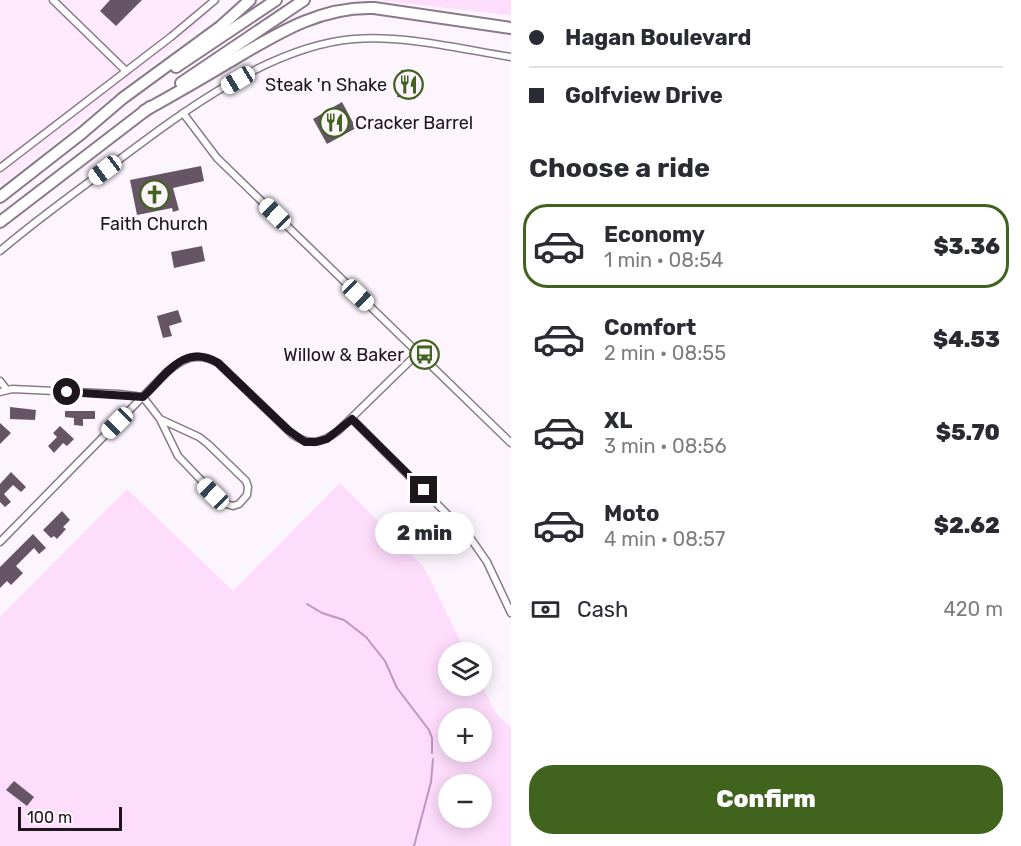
<!DOCTYPE html>
<html lang="en">
<head>
<meta charset="utf-8">
<style>
	:root { --surface:#fff; --page:#f2f2f3; --text:#2b2b33; --muted:#7c7c81; --line:#e1e1e2; --accent:#40641d }
	body { margin:0; font-family:Rubik,sans-serif; background:var(--page); color:var(--text); height:100vh; display:flex; flex-direction:column; font-size:22px; white-space:nowrap }
	* { box-sizing:border-box; margin:0 }
	p { font-size:20px; color:var(--muted) }
	.icon { flex:none; width:33px; height:33px; fill:none; stroke:currentColor; stroke-width:2; stroke-linecap:round; stroke-linejoin:round }
	.map { position:relative; flex:1; overflow:hidden }
	.side { display:flex; flex-direction:column; background:var(--surface); width:510px }
	.side>* { flex:none }
	.guide { display:grid; align-content:center; height:132px; padding:0 18px; background:var(--surface) }
	.controls { position:absolute; left:438px; top:642px; display:grid; gap:12px }
	.controls a { display:grid; place-items:center; width:54px; height:54px; border-radius:50%; background:var(--surface); box-shadow:0 3px 15px #0003; font-size:30px }
	.scale { position:absolute; left:18px; bottom:15px; width:104px; box-sizing:border-box; padding-left:6px; border:3px solid #1d161d; border-top:0; font-size:16px; line-height:21px; white-space:nowrap; color:#1d161d; -webkit-text-stroke:4px #fdf5fd; paint-order:stroke }
	.end { position:absolute; width:27px; height:27px; margin:-14px; border:8px solid #1d161d; background:#fff; box-shadow:0 0 0 3px #fff }
	.from { border-radius:50% }
	.bubble { position:absolute; height:42px; border-radius:21px; background:var(--surface); box-shadow:0 3px 15px #0003; font-size:20px; font-weight:800; line-height:42px; text-align:center }
	.car { position:absolute; width:18px; height:36px; margin:-18px -9px; border-radius:8px; box-shadow:0 0 4px 2px #0007; background:linear-gradient(#fff 24%,#345 0 40%,#fff 0 76%,#345 0 86%,#fff 0) }
	.guide b { display:flex; align-items:center; gap:21px; height:57px; font-size:22px }
	.guide b+b { border-top:2px solid var(--line) }
	.guide i { width:15px; height:15px; background:var(--text) }
	ul { padding:0; list-style:none }
	li { display:flex; align-items:center; gap:18px; height:84px; margin:0 12px 9px; padding:0 6px; border:3px solid transparent; border-radius:24px }
	li div { flex:1 }
	li b { display:block; font-size:22px }
	li em { font-style:normal; font-weight:800 }
	li.selected { border-color:var(--accent) }
	li>.icon { width:54px; height:54px; stroke-width:1.5 }
	h2 { padding:0 18px; font-size:27px; line-height:72px }
	.pay { display:flex; align-items:center; gap:15px; height:66px; padding:0 18px; font-size:22px }
	.pay p { margin-inline-start:auto }
	.primary-button { display:flex; gap:12px; margin-top:auto; padding:12px 18px }
	.primary-button a { flex:1; height:69px; border-radius:24px; background:var(--accent); color:#fff; font-size:24px; font-weight:800; line-height:69px; text-align:center }
	main { display:flex; flex:1; min-height:0 }
	.map>svg:first-child { display:block }
	.built { fill:#fee9fd }
	.green { fill:#fddcfc; fill-rule:evenodd }
	.lines { fill:none; stroke-linecap:round; stroke-linejoin:round }
	.stream { stroke:#bf95bf; stroke-width:2 }
	.building { fill:#655565 }
	.street-casing { stroke:#8b798b; stroke-width:9 }
	.highway-casing { stroke:#8b798b; stroke-width:14 }
	.street { stroke:#fff; stroke-width:6 }
	.highway { stroke:#fff; stroke-width:10 }
	.route { stroke:#1d161d; stroke-width:8 }
	.labels { text-anchor:middle; stroke-width:6; stroke-linejoin:round; paint-order:stroke }
	.poi-label { font-size:18px; fill:#1d161d; stroke:#fdf5fd; text-anchor:end }
</style>
</head>
<body>
<main>
<div class="map">
<svg width="511" height="846" viewBox="0 0 511 846">
	<rect width="100%" height="100%" fill="#fdf5fd"/>
	<path class="built" d="M0,0H217L201,25L0,186Z"/>
	<g class="green">
		<path d="M377,0H511V15Z"/>
		<path d="M340,483L424,567L466,652H448V686L482,685L495,712L511,728V846H0V617L127,489L233,591ZM448,718H482V752H448ZM448,784H482V818H448Z"/>
	</g>
	<g class="lines">
		<g class="stream">
			<path d="M307,604L322,613L344,620L366,637L385,661L397,688L429,730L432,738V753"/>
			<path d="M414,846L431,782L433,759"/>
		</g>
	</g>
	<g class="building">
		<path d="M110,0H142L116,26L100,11Z"/>
		<path d="M401,70L419,73L415,99L397,97Z"/>
		<path d="M342,102L356,128L327,144L313,119Z"/>
		<path d="M201,166L204,181L173,188L179,210L173,212L172,208L137,215L130,180Z"/>
		<path d="M202,246L205,261L174,268L171,252Z"/>
		<path d="M178,310L182,322L169,326L172,336L163,338L157,316Z"/>
		<path d="M10,407L36,410L35,420L10,419Z"/>
		<path d="M65,411H95V419H83V426L74,425V418L65,417Z"/>
		<path d="M0,423L11,433L0,444Z"/>
		<path d="M60,426L74,439L67,446L63,443L54,453L48,446L57,437L53,433Z"/>
		<path d="M11,472L26,487L21,492L13,485L4,494L11,502L5,507L0,502V484Z"/>
		<path d="M62,511L70,520L63,527L66,529L57,539L54,536L51,538L43,530Z"/>
		<path d="M33,534L46,548L39,554L34,548L16,566L23,573L11,585L7,581L0,588V567Z"/>
		<path d="M14,781L34,797L27,806L6,790Z"/>
	</g>
	<g class="lines">
		<defs>
			<g id="street">
				<path d="M53,0L126,71"/>
				<path d="M183,113L217,158L511,443"/>
				<path d="M0,168L172,36L215,0"/>
				<path d="M0,251C34,222 71,195 108,168C176,117 267,46 354,39C406,35 460,49 511,57"/>
				<path d="M0,381L7,390"/>
				<path d="M0,392L12,389L119,394L143,397L160,419L199,437L208,444L246,481L248,487L247,495L239,504L233,506L223,503L178,456L160,419"/>
				<path d="M352,419L469,536L487,562L511,613"/>
				<path d="M0,542L167,372C183,358 198,351 218,363L293,435C310,446 322,443 338,431L418,353"/>
			</g>
			<g id="highway">
				<path d="M176,67L276,0"/>
				<path d="M181,83L304,0"/>
				<path d="M144,111C173,95 201,79 229,62C275,35 319,6 374,8L511,28"/>
				<path d="M0,197L82,133L123,98L220,27L250,0"/>
				<path d="M0,222L150,107"/>
			</g>
		</defs>
		<use href="#street" class="street-casing"/>
		<use href="#highway" class="highway-casing"/>
		<use href="#street" class="street"/>
		<use href="#highway" class="highway"/>
	</g>
	<g class="lines">
		<path class="route" d="M67,392L143,397C165,377 183,342 218,363L288,430L305,442H316L327,439L352,419L424,490"/>
	</g>
	<defs>
		<symbol id="restaurant-ring" viewBox="-11 -11 22 22"><circle r="9.5" fill="#fdf5fd" stroke="#40641d" stroke-width="1.5"/><path d="M-5-6h1v4h1v-4h1v4h1v-4h1v5L-1.5 .5V6h-2V.5L-5-1ZM5-6V6H3V1.5H1.5Q1.5-4 5-6Z" fill="#40641d"/></symbol>
		<symbol id="church-ring" viewBox="-11 -11 22 22"><circle r="9.5" fill="#fdf5fd" stroke="#40641d" stroke-width="1.5"/><path d="M-1.2-6h2.4v3.5h3.3v2.4h-3.3V6h-2.4V-.1h-3.3v-2.4h3.3Z" fill="#40641d"/></symbol>
		<symbol id="bus-ring" viewBox="-11 -11 22 22"><circle r="9.5" fill="#fdf5fd" stroke="#40641d" stroke-width="1.5"/><path d="M-5-6H5V4H4V6H2V4H-2V6H-4V4H-5ZM-3.5-4V0h7V-4ZM-3.5 1.2v1.5H-2V1.2ZM2 1.2v1.5H3.5V1.2Z" fill="#40641d"/></symbol>
	</defs>
	<g fill-rule="evenodd">
		<use href="#restaurant-ring" x="392" y="68" width="33" height="33"/>
		<use href="#restaurant-ring" x="318" y="106" width="33" height="33"/>
		<use href="#church-ring" x="138" y="178" width="33" height="33"/>
		<use href="#bus-ring" x="408" y="338" width="33" height="33"/>
	</g>
	<g class="labels">
		<g class="poi-label">
			<text x="387" y="91">Steak 'n Shake</text>
			<text x="355" y="129" text-anchor="start">Cracker Barrel</text>
			<text x="154" y="230" text-anchor="middle">Faith Church</text>
			<text x="404" y="361">Willow &amp; Baker</text>
		</g>
	</g>
</svg>
<div class="controls">
<a><svg class="icon" aria-label="layers" viewBox="0 0 24 24"><path d="M12 4l9 5-9 5-9-5zM3 14l9 5 9-5"/></svg></a>
<a>+</a>
<a>−</a>
</div>
<div class="scale">100 m</div>
<i class="end from" style="left:67px;top:392px"></i>
<i class="end" style="left:424px;top:490px"></i>
<div class="bubble" style="left:375px;top:512px;width:99px">2 min</div>
<i class="car" style="left:238px;top:80px;rotate:239deg"></i>
<i class="car" style="left:105px;top:170px;rotate:233deg"></i>
<i class="car" style="left:275px;top:214px;rotate:314deg"></i>
<i class="car" style="left:358px;top:295px;rotate:134deg"></i>
<i class="car" style="left:117px;top:423px;rotate:225deg"></i>
<i class="car" style="left:213px;top:494px;rotate:314deg"></i>
</div>
<section class="side">
<div class="guide">
<b><i class="from"></i>Hagan Boulevard</b>
<b><i></i>Golfview Drive</b>
</div>
<h2>Choose a ride</h2>
<ul>
<li class="selected"><svg class="icon" aria-label="car" viewBox="0 0 24 24"><path d="M5 17H2v-5l4-1 3-4h7l3 4 3 1v5h-3M9 17h6M6 11h13"/><circle cx="7" cy="17" r="2"/><circle cx="17" cy="17" r="2"/></svg><div><b>Economy</b><p>1 min · 08:54</p></div><em>$3.36</em></li>
<li><svg class="icon" aria-label="car" viewBox="0 0 24 24"><path d="M5 17H2v-5l4-1 3-4h7l3 4 3 1v5h-3M9 17h6M6 11h13"/><circle cx="7" cy="17" r="2"/><circle cx="17" cy="17" r="2"/></svg><div><b>Comfort</b><p>2 min · 08:55</p></div><em>$4.53</em></li>
<li><svg class="icon" aria-label="car" viewBox="0 0 24 24"><path d="M5 17H2v-5l4-1 3-4h7l3 4 3 1v5h-3M9 17h6M6 11h13"/><circle cx="7" cy="17" r="2"/><circle cx="17" cy="17" r="2"/></svg><div><b>XL</b><p>3 min · 08:56</p></div><em>$5.70</em></li>
<li><svg class="icon" aria-label="car" viewBox="0 0 24 24"><path d="M5 17H2v-5l4-1 3-4h7l3 4 3 1v5h-3M9 17h6M6 11h13"/><circle cx="7" cy="17" r="2"/><circle cx="17" cy="17" r="2"/></svg><div><b>Moto</b><p>4 min · 08:57</p></div><em>$2.62</em></li>
</ul>
<div class="pay"><svg class="icon" aria-label="cash" viewBox="0 0 24 24"><path d="M3 7h18v10H3z"/><circle cx="12" cy="12" r="2"/></svg>Cash<p>420 m</p></div>
<div class="primary-button"><a>Confirm</a></div>
</section>
</main>
</body>
</html>
